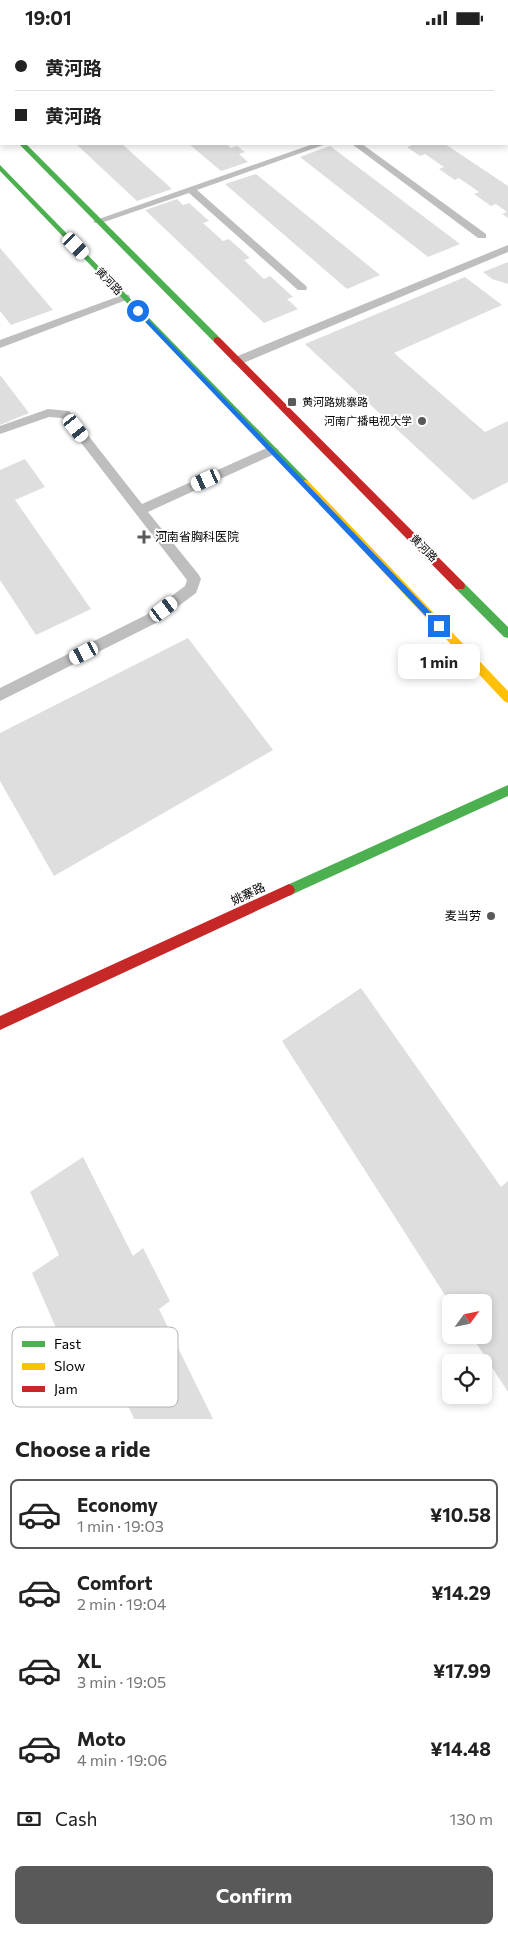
<!DOCTYPE html>
<html lang="en">
<head>
<meta charset="utf-8">
<style>
	:root { --surface:#fff; --page:#f6f6f6; --text:#222; --muted:#767676; --line:#e0e0e0; --accent:#595959 }
	body { margin:0; font-family:Commissioner,"Noto Sans SC",sans-serif; background:var(--page); color:var(--text); height:100vh; display:flex; flex-direction:column; font-size:19px; white-space:nowrap }
	* { box-sizing:border-box; margin:0 }
	p { font-size:16px; color:var(--muted) }
	.icon { flex:none; width:28px; height:28px; fill:none; stroke:currentColor; stroke-width:2; stroke-linecap:round; stroke-linejoin:round }
	.map { position:relative; height:1384px; overflow:hidden }
	.sheet { display:flex; flex-direction:column; background:var(--surface); flex:1 }
	.sheet>* { flex:none }
	.banner { position:absolute; left:0px; top:0px; width:509px; height:110px; box-shadow:0 2px 8px #0003; display:grid; align-content:center; height:110px; padding:0 15px; background:var(--surface) }
	.needle { width:32px; rotate:57deg }
	.buttons { position:absolute; left:442px; top:1259px; display:grid; gap:10px }
	.buttons a { display:grid; place-items:center; width:50px; height:50px; border-radius:8px; background:var(--surface); box-shadow:0 2px 8px #0003; font-size:25px }
	.end { position:absolute; width:22px; height:22px; margin:-11px; border:6px solid #1a73e8; background:#fff; box-shadow:0 0 0 2px #fff }
	.from { border-radius:50% }
	.bubble { position:absolute; height:35px; border-radius:8px; background:var(--surface); box-shadow:0 2px 8px #0003; font-size:16px; font-weight:700; line-height:35px; text-align:center }
	.car { position:absolute; width:15px; height:30px; margin:-15px -8px; border-radius:6px; box-shadow:0 0 4px 1px #0007; background:linear-gradient(#fff 24%,#345 0 40%,#fff 0 76%,#345 0 86%,#fff 0) }
	.banner b { display:flex; align-items:center; gap:18px; height:48px; font-size:19px }
	.banner b+b { border-top:1px solid var(--line) }
	.banner i { width:12px; height:12px; background:var(--text) }
	ul { padding:0; list-style:none }
	li { display:flex; align-items:center; gap:15px; height:70px; margin:0 10px 8px; padding:0 5px; border:2px solid transparent; border-radius:8px }
	li div { flex:1 }
	li b { display:block; font-size:19px }
	li em { font-style:normal; font-weight:700 }
	li.active { border-color:var(--accent) }
	li>.icon { width:45px; height:45px; stroke-width:1.5 }
	h2 { padding:0 15px; font-size:22px; line-height:60px }
	.pay { display:flex; align-items:center; gap:12px; height:55px; padding:0 15px; font-size:19px }
	.pay p { margin-inline-start:auto }
	.cta { display:flex; gap:10px; margin-top:auto; padding:10px 15px }
	.cta a { flex:1; height:58px; border-radius:8px; background:var(--accent); color:#fff; font-size:20px; font-weight:700; line-height:58px; text-align:center }
	.status { display:flex; justify-content:space-between; align-items:center; height:35px; padding:0 25px; background:var(--surface); direction:ltr }
	.status svg { height:14px; fill:currentColor }
	.map>svg:first-child { display:block }
	.building { fill:#dedede }
	.lines { fill:none; stroke-linecap:round; stroke-linejoin:round }
	.lane { fill:#bebebe; fill-rule:evenodd }
	.fast { fill:#4caf50; fill-rule:evenodd }
	.slow { fill:#ffc107; fill-rule:evenodd }
	.jam { fill:#c62828; fill-rule:evenodd }
	.route { fill:#1a73e8 }
	.poi-dot { fill:#595959; stroke:#fff; stroke-width:2 }
	.labels { text-anchor:middle; stroke-width:4; stroke-linejoin:round; paint-order:stroke }
	.far-street-label { font-size:11px; fill:#000; stroke:#fff }
	.far-poi-label { font-size:11px; fill:#000; stroke:#fff; text-anchor:start }
	.poi-label { font-size:12px; fill:#000; stroke:#fff; text-anchor:start }
	.street-label { font-size:12px; fill:#000; stroke:#fff }
	.key { fill:#fff; stroke:#b2b2b2; stroke-width:1 }
	.key-label { font-size:14px; fill:#000 }
</style>
</head>
<body>
<div class="status"><b>19:01</b><svg viewBox="0 0 49 12"><path d="M0 12V9h3v3zM5 12V6h3v6zM10 12V3h3v9zM15 12V0h3v12zM26 1h20v11H26zM47 4h2v5h-2z"/></svg></div>
<div class="map">
<svg width="508" height="1384" viewBox="0 0 508 1384">
	<rect width="100%" height="100%" fill="#fff"/>
	<g class="building">
		<path d="M76,109H122L172,154L137,166Z"/>
		<path d="M189,109H226L231,113L237,111L245,117L239,119L248,127L221,136Z"/>
		<path d="M410,109H445L508,151V183L502,179L507,177L496,169L491,171L474,159L479,157L459,143L455,145L439,134L444,132L425,119L420,121L407,112L412,110Z"/>
		<path d="M330,111L460,209L428,222L300,122Z"/>
		<path d="M256,139L380,240L347,254L225,149Z"/>
		<path d="M177,164L183,170L189,168L209,186L203,188L223,206L229,204L250,223L244,225L264,244L270,241L293,262L287,264L298,274L264,288L145,175Z"/>
		<path d="M0,213L53,275L11,290L0,276Z"/>
		<path d="M508,227V249L492,244L483,237Z"/>
		<path d="M465,242L502,270L394,318L485,397L508,386V447L473,465L305,309Z"/>
		<path d="M0,340L29,378L0,390Z"/>
		<path d="M25,424L45,452L15,465L91,574L36,600L0,545V435Z"/>
		<path d="M188,603L273,715L54,841L0,746V698Z"/>
		<path d="M361,953L501,1152L508,1146V1357L471,1300H484V1268H450L282,1006Z"/>
		<path d="M83,1122L133,1221L143,1213L170,1266L159,1274L213,1384H134L112,1335L84,1357L32,1238L59,1220L30,1157Z"/>
	</g>
	<g class="lines">
		<g class="lane">
			<path d="M147,0H156L157,1H148Z"/>
			<path d="M329,0H338L339,1H330Z"/>
			<path d="M313,109H326L197,155L306,251L307,253L306,255H298L189,158L101,188H95L93,186Z"/>
			<path d="M352,109H362L486,199V203H478Z"/>
			<path d="M508,210V217L241,329L237,330L231,326L233,323Z"/>
			<path d="M125,259L129,260L130,262L129,264L0,313V305Z"/>
			<path d="M48,374L69,376L142,469L269,412L273,411L279,415L277,418L148,477L199,540L201,544L196,558L156,588L0,666V653L146,580L185,551L187,545L62,383L49,382L0,399V391Z"/>
		</g>
		<g class="fast">
			<rect x="0" y="85" width="1" height="5"/>
			<path d="M19,109H26L220,303V307H214Z"/>
			<path d="M0,130L308,446V450H302L0,136Z"/>
			<path d="M460,547L464,548L508,592V603L504,602L456,554L455,551Z"/>
			<path d="M508,750V761L293,859L289,861L285,859L283,855L285,851Z"/>
		</g>
		<path class="slow" d="M305,445L308,446L508,656V668L504,666L302,450L300,448Z"/>
		<g class="jam">
			<path d="M217,302L220,303L464,548L465,551L464,554H456L214,307V303Z"/>
			<path d="M289,849L293,851L295,855L293,859L0,995V981Z"/>
		</g>
	</g>
	<path class="route" d="M138,274L442,589V593H437L136,277Z"/>
	<g class="poi-dot">
		<rect x="287" y="362" width="10" height="10" rx="2.5"/>
		<circle cx="422" cy="386" r="5"/>
		<path d="M141.5 494.5h5v5h5v5h-5v5h-5v-5h-5v-5h5z"/>
		<circle cx="491" cy="881" r="5"/>
	</g>
	<g class="labels">
		<g class="far-street-label">
			<text transform="translate(109 246) rotate(46)" y="4">黄河路</text>
			<text transform="translate(424 513) rotate(45)" y="4">黄河路</text>
		</g>
		<g class="far-poi-label">
			<text x="302" y="371">黄河路姚寨路</text>
			<text x="412" y="390" text-anchor="end">河南广播电视大学</text>
		</g>
		<g class="poi-label">
			<text x="155" y="506">河南省胸科医院</text>
			<text x="481" y="885" text-anchor="end">麦当劳</text>
		</g>
		<g class="street-label">
			<text transform="translate(248 859) rotate(-25)" y="4">姚寨路</text>
		</g>
	</g>
	<rect x="12" y="1292" width="166" height="80" rx="8" class="key"/>
	<rect x="22" y="1306" width="23" height="6" fill="#4caf50"/>
	<rect x="22" y="1328" width="23" height="7" fill="#ffc107"/>
	<rect x="22" y="1351" width="23" height="6" fill="#c62828"/>
	<g class="key-label">
		<text x="54" y="1314">Fast</text>
		<text x="54" y="1336">Slow</text>
		<text x="54" y="1359">Jam</text>
	</g>
</svg>
<div class="buttons">
<a><svg class="needle" viewBox="-14 -14 28 28"><path d="M0-13l5 13h-10z" fill="#e53935"/><path d="M0 13l5-13h-10z" fill="#767676"/></svg></a>
<a><svg class="icon" aria-label="locate" viewBox="0 0 24 24"><circle cx="12" cy="12" r="6"/><path d="M12 2v4M12 18v4M2 12h4M18 12h4"/></svg></a>
</div>
<i class="end from" style="left:138px;top:276px"></i>
<i class="end" style="left:439px;top:591px"></i>
<div class="bubble" style="left:398px;top:609px;width:82px">1 min</div>
<i class="car" style="left:76px;top:211px;rotate:136deg"></i>
<i class="car" style="left:76px;top:393px;rotate:142deg"></i>
<i class="car" style="left:206px;top:445px;rotate:246deg"></i>
<i class="car" style="left:164px;top:574px;rotate:53deg"></i>
<i class="car" style="left:84px;top:618px;rotate:243deg"></i>
<div class="banner">
<b><i class="from"></i>黄河路</b>
<b><i></i>黄河路</b>
</div>
</div>
<section class="sheet">
<h2>Choose a ride</h2>
<ul>
<li class="active"><svg class="icon" aria-label="car" viewBox="0 0 24 24"><path d="M5 17H2v-5l4-1 3-4h7l3 4 3 1v5h-3M9 17h6M6 11h13"/><circle cx="7" cy="17" r="2"/><circle cx="17" cy="17" r="2"/></svg><div><b>Economy</b><p>1 min · 19:03</p></div><em>¥10.58</em></li>
<li><svg class="icon" aria-label="car" viewBox="0 0 24 24"><path d="M5 17H2v-5l4-1 3-4h7l3 4 3 1v5h-3M9 17h6M6 11h13"/><circle cx="7" cy="17" r="2"/><circle cx="17" cy="17" r="2"/></svg><div><b>Comfort</b><p>2 min · 19:04</p></div><em>¥14.29</em></li>
<li><svg class="icon" aria-label="car" viewBox="0 0 24 24"><path d="M5 17H2v-5l4-1 3-4h7l3 4 3 1v5h-3M9 17h6M6 11h13"/><circle cx="7" cy="17" r="2"/><circle cx="17" cy="17" r="2"/></svg><div><b>XL</b><p>3 min · 19:05</p></div><em>¥17.99</em></li>
<li><svg class="icon" aria-label="car" viewBox="0 0 24 24"><path d="M5 17H2v-5l4-1 3-4h7l3 4 3 1v5h-3M9 17h6M6 11h13"/><circle cx="7" cy="17" r="2"/><circle cx="17" cy="17" r="2"/></svg><div><b>Moto</b><p>4 min · 19:06</p></div><em>¥14.48</em></li>
</ul>
<div class="pay"><svg class="icon" aria-label="cash" viewBox="0 0 24 24"><path d="M3 7h18v10H3z"/><circle cx="12" cy="12" r="2"/></svg>Cash<p>130 m</p></div>
<div class="cta"><a>Confirm</a></div>
</section>
</body>
</html>
